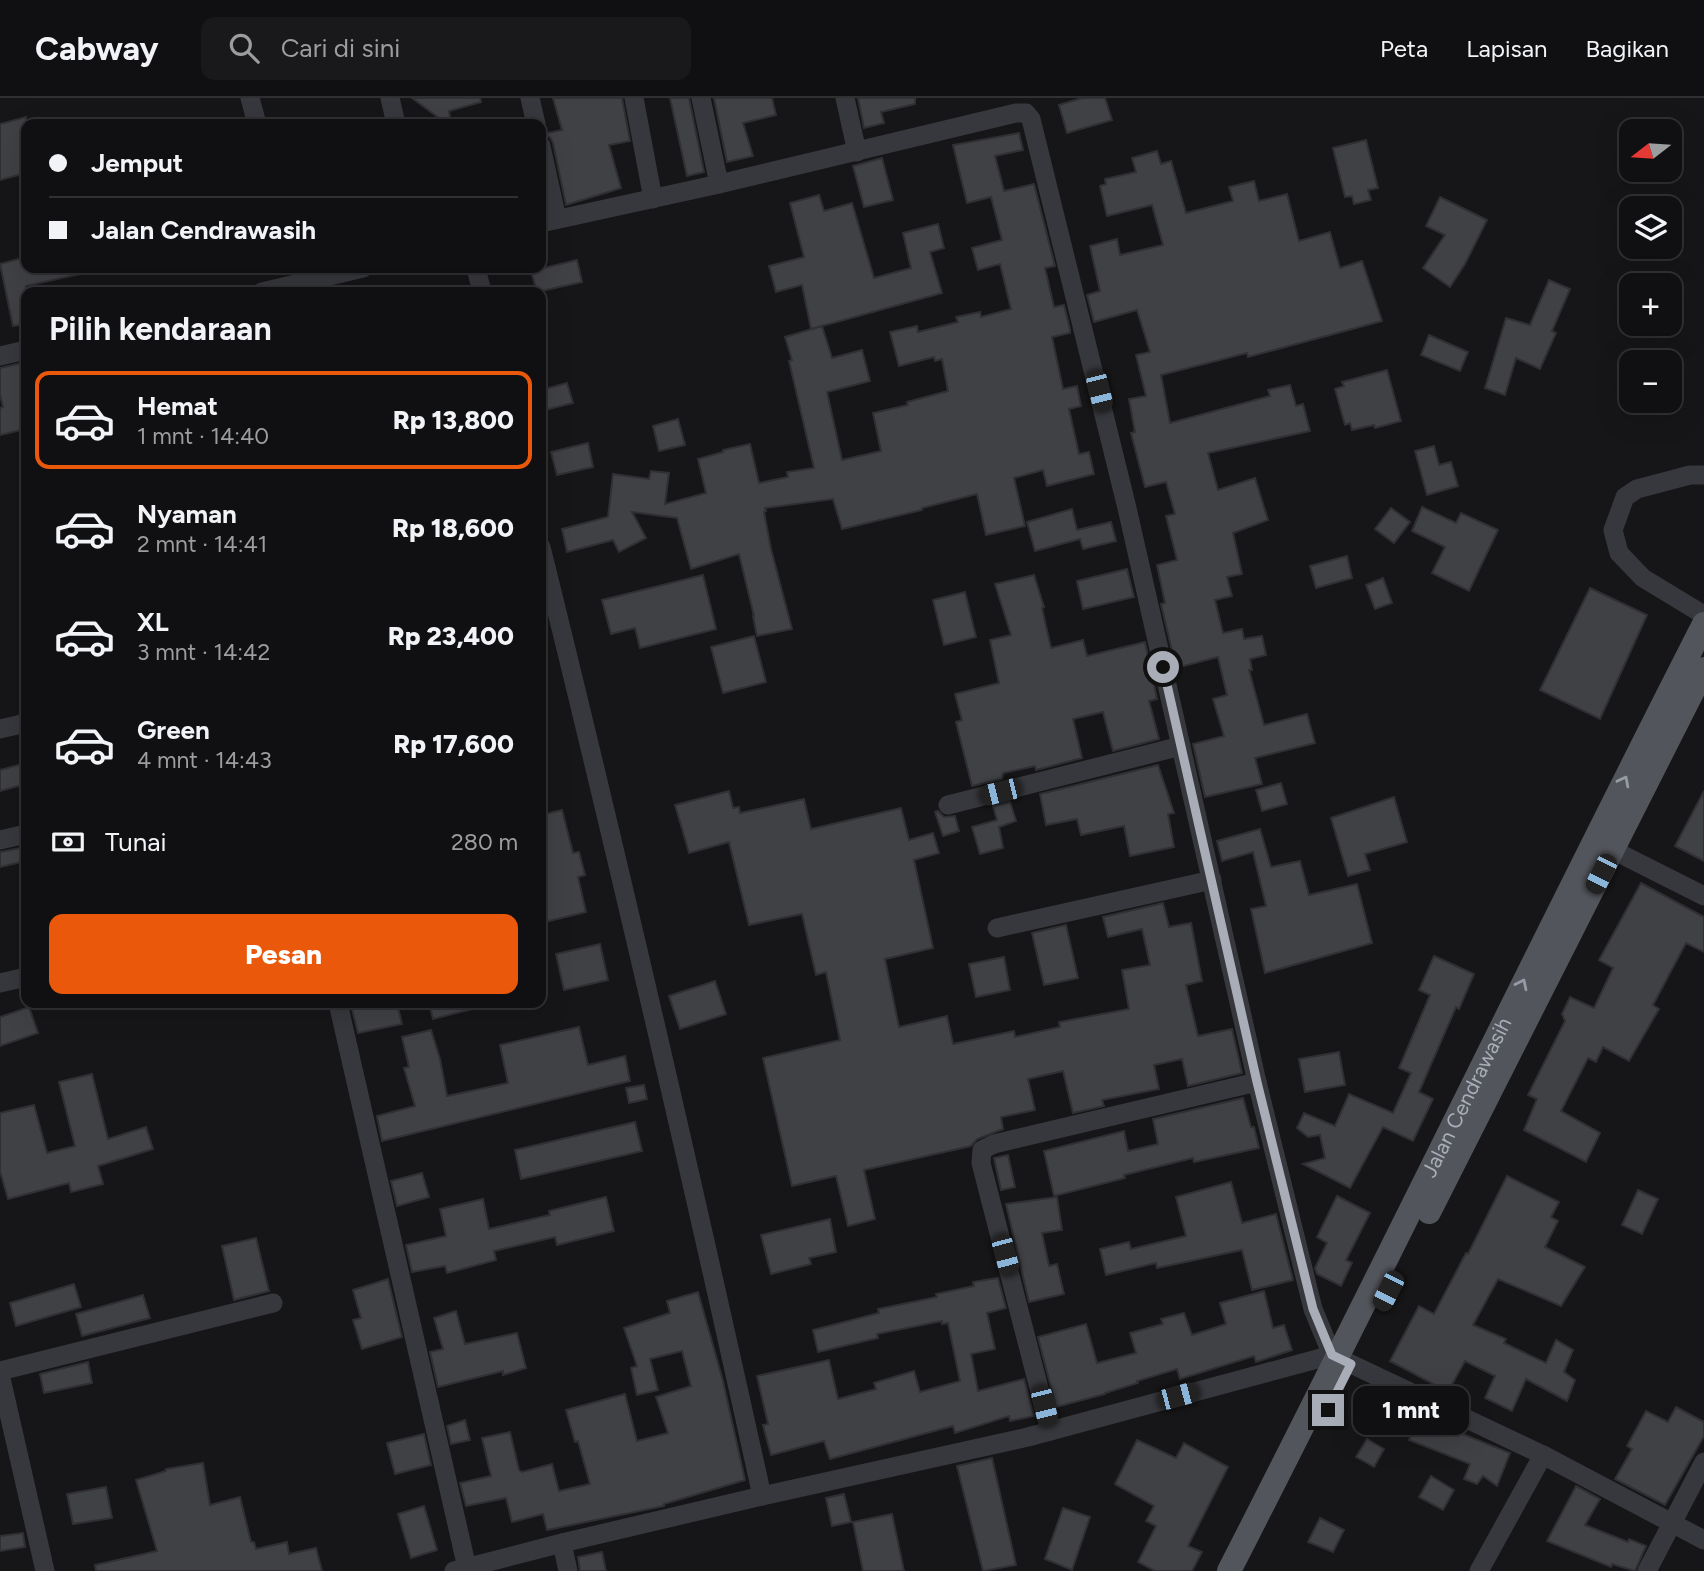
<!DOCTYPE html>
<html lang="id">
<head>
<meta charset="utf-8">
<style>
	:root { --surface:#101012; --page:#19191b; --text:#f1f3f6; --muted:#9c9d9f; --line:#303032; --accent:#ea580c }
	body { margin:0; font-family:Figtree,sans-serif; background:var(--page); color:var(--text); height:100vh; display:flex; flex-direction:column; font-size:26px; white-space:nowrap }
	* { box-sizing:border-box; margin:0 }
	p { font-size:23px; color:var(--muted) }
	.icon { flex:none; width:38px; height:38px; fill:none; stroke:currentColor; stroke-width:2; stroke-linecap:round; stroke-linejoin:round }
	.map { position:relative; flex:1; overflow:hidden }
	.details { position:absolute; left:21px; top:189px; width:525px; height:721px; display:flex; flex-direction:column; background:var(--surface); border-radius:14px; box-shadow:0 7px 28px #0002,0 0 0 2px var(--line) }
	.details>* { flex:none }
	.guide { position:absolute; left:21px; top:21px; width:525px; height:154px; border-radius:14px; box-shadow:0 7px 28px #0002,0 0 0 2px var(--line); display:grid; align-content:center; height:154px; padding:0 28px; background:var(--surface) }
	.needle { width:46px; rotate:253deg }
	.buttons { position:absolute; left:1619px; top:21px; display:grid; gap:14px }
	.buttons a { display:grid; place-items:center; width:63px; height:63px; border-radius:14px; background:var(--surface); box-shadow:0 7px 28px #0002,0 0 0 2px var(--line); font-size:35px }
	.end { position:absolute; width:32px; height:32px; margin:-16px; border:9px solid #a8adb8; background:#111; box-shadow:0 0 0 4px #111 }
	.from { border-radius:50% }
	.bubble { position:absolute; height:49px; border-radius:14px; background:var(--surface); box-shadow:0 7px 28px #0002,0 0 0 2px var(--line); font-size:23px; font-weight:800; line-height:49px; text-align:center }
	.car { position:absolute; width:21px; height:42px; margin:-21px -10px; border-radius:9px; box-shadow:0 0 5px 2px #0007; background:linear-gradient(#222 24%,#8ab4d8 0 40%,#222 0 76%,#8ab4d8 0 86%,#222 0) }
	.guide b { display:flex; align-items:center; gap:24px; height:66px; font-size:26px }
	.guide b+b { border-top:2px solid var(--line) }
	.guide i { width:18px; height:18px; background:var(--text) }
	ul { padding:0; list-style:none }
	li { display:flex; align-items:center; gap:21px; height:98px; margin:0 14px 10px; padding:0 14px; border:4px solid transparent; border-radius:14px }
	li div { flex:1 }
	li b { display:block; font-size:26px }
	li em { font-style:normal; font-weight:800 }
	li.selected { border-color:var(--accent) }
	li>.icon { width:63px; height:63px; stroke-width:1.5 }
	h2 { padding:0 28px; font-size:32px; line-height:84px }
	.pay { display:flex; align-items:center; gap:18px; height:77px; padding:0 28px; font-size:26px }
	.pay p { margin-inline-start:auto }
	.primary-button { display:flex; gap:14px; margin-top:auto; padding:14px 28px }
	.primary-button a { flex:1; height:80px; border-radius:14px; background:var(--accent); color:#fff; font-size:28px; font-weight:800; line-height:80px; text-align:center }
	header { display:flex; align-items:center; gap:42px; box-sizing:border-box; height:98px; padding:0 35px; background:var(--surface); border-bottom:2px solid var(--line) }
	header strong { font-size:33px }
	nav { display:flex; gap:38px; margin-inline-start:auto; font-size:24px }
	.search { width:490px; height:63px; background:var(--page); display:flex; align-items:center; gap:18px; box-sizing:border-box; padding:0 24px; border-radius:14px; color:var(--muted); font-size:26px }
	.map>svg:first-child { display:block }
	.building { fill:#404145; stroke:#303034; stroke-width:2 }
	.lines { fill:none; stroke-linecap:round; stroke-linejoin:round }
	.minor { stroke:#37383d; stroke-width:19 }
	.major { stroke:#53555c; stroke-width:24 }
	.oneway { stroke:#979ba6 }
	.route { stroke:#a8adb8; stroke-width:9 }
	.labels { text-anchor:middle; stroke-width:5; stroke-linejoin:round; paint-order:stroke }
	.street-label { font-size:21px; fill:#a8adb8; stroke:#111113 }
</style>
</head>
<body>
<header>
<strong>Cabway</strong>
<div class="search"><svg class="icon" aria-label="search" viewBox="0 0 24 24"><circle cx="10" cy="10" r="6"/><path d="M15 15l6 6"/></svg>Cari di sini</div>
<nav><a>Peta</a><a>Lapisan</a><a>Bagikan</a></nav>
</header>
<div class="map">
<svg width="1704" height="1473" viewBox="0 0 1704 1473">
	<rect width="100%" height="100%" fill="#161618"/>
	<g class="building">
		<path d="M412,0H480L481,4L449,13L451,26H447Z"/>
		<path d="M553,0H622L630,43L609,47L621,90L566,107L553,45L550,39L543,36L562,32Z"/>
		<path d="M670,0H689L704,74L687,78Z"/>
		<path d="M714,0H772L776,17L743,25L753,58L727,64Z"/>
		<path d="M858,0H915V6L881,14L884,25L864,30Z"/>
		<path d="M1082,0H1105L1112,22L1067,35L1059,7Z"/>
		<path d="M26,19V75L0,82V26Z"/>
		<path d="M1019,35L1023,52L995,58L1004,93L1034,86L1055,168L1045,170L1054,209L1064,207L1070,231V235L1052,239L1063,291L1077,288L1081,308L1069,311L1079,356L1089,354L1094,376L1047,388L1043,372L1014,380L1025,428L986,437L977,396L922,410V412L842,431L833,401L765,410L766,413L764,414L771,451L792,531L757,538L753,518H754L739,456L691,471L677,420L632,414L646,440L619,454L613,442L567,454L562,431L608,419L613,376L649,381L651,373L669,375L665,406L706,395L698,361L723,354V352L750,346L759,385L788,379L787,374L814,370L789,263L792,262L785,239L822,228L832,260L862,252L870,283L827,294L842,362L881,353L873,315L908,307L907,304L948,293L942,261L935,263L934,259L899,268L890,234L917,228L918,234L958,224L956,219L980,214L981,219L1011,211L1000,166L978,172L972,150L1002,142L991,99L967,105L953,47Z"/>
		<path d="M1366,42L1378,90L1368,92L1371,102L1354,106L1352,98L1345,99L1333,50Z"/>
		<path d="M1157,53L1161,66L1171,63L1186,115L1233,103L1229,89L1254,83L1259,103L1287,96L1299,143L1330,134L1340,170L1362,163L1382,223L1248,259L1247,255L1161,277L1170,325L1270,298L1268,292L1290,287L1296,308L1303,306L1310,333L1208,355L1218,392L1255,380L1268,422L1233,435L1242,476L1227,479L1232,498L1215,502L1223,535L1242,531L1244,541L1262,538L1266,557L1250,561L1252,572H1249L1264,627L1307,616L1315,645L1255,660L1262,686L1205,699L1193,646L1224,638L1213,601L1227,597L1218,559L1176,570L1161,506L1165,505L1157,467L1177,462L1166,418L1175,416L1166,384L1145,389L1131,335L1135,334L1129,301L1146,298L1136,257L1150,254L1137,212L1094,224L1087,197L1100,193L1090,148L1117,141L1120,157L1163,147L1152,107L1107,118L1100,88L1106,86L1105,81L1136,74L1132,60Z"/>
		<path d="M882,60L893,102L864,109L853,68Z"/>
		<path d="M819,97L824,113L852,105L874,180L911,170L903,135L938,126L944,150L930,154L942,195L811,231L802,187L776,194L769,168L804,159L790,105Z"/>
		<path d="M1440,99L1487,122L1465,166L1450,189L1423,170L1445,137L1426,128Z"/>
		<path d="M26,159V170H80V176L26,188V226L13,228L0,166Z"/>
		<path d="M577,162L582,184L537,194L531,173Z"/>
		<path d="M1549,182L1570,191L1552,233L1556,235L1540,271L1516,260L1505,297L1485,290L1506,220L1530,227Z"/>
		<path d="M1429,237L1468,254L1460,273L1421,257Z"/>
		<path d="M22,265L26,280V331L0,337V310L3,309L0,296V270Z"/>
		<path d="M1387,272L1401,323L1375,330L1374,327L1352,332L1350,325L1345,327L1335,291L1344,288L1342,284Z"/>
		<path d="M567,285L573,305L541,313V292Z"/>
		<path d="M678,321L685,347L659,353L653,328Z"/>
		<path d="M588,345L593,369L557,377L551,354Z"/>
		<path d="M1434,348L1439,367L1451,364L1458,388L1427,397L1415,353Z"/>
		<path d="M1422,409L1456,425L1461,415L1498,432L1469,493L1432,475L1445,449L1412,433Z"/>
		<path d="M1391,410L1410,424L1394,445L1375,431Z"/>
		<path d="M1072,411L1077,432L1111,424L1116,443L1083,451L1080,441L1035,453L1027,424Z"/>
		<path d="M1347,458L1352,480L1316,490L1310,468Z"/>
		<path d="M1127,471L1134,499L1083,511L1077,483Z"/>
		<path d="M703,477L716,531L640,550L635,530L611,536L602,502Z"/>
		<path d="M1034,477L1044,509L1042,510L1051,550L1083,542L1087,558L1145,544L1157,601L1149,603L1159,641L1113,653L1103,614L1073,621L1082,660L1036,672L1035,668L1003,675L1002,681L972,688L956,624L962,622L955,596L999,585L990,542L1011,537L995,486Z"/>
		<path d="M1383,480L1392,505L1375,511L1366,487Z"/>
		<path d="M1590,490L1647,517L1600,621L1540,592Z"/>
		<path d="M965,494L976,539L944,547L933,502Z"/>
		<path d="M754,538L766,584L723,595L711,549Z"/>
		<path d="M22,666L26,686L0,693V672Z"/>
		<path d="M1158,667L1174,715L1168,716L1174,749L1130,758L1124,728L1081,737L1077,721L1046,727L1040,696Z"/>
		<path d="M1281,685L1287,706L1262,713L1256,692Z"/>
		<path d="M729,693L733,710L739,709L740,715L804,701L811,731L901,710L909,742L933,735L939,755L914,762L933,850L885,861L899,929L947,918L953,946L1014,933L1015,939L1060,929L1059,924L1129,911L1122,872L1150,867L1142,831L1108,839L1103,819L1163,805L1169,829L1191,825L1202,883L1186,887L1198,938L1232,931L1242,975L1188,988L1182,961L1154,967L1159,991L1102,1002L1104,1008L1073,1015L1063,973L1028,981L1035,1012L1001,1019L1003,1031L977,1041L971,1048L864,1072L875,1121L848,1128L836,1078L792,1088L763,960L840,942L826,874L816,877L802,816L749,827L729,744L689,755L683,734L675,707Z"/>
		<path d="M1704,693V763L1675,748Z"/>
		<path d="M1394,699L1407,744L1365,756L1370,772L1348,778L1331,720Z"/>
		<path d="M1010,704L1016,723L999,729L1003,750L980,756L972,729L997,722L993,708Z"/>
		<path d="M562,712L573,755L579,754L585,777L578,779L586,814L541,825V717Z"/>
		<path d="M938,713L944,719L955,718L959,733L943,738L935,714Z"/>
		<path d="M1260,731L1271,769L1300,763L1309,797L1357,786L1372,845L1265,875L1251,811L1266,808L1253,754L1222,763L1217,743Z"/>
		<path d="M26,749V763L0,769V754Z"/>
		<path d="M1641,785L1704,819V854L1686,845L1653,907L1659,911L1629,963L1603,949L1596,964L1588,960L1561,1013L1600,1035L1586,1064L1524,1032L1537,1001L1528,997L1565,923L1562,916L1570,899L1594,910L1613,870L1599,862Z"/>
		<path d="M1066,827L1078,880L1044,887L1032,835Z"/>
		<path d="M600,846L608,882L564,892L556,856Z"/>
		<path d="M1434,858L1474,876L1459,911L1456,909L1419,994L1433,1001L1413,1043L1383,1029L1350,1090L1303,1066L1325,1060L1320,1037L1308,1039L1297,1030L1304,1015L1335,1028L1349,996L1393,1015L1411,975L1399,970L1430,897L1419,892Z"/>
		<path d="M1004,859L1010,892L976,899L969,866Z"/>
		<path d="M715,883L726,916L680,931L669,898Z"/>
		<path d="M361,905H397L402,926L358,935L351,907Z"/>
		<path d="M429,905H475L476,910L433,921Z"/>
		<path d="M29,909L38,935L0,948V919Z"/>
		<path d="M579,929L588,967L625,958L630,983L382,1043L377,1018L415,1008L404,970L409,969L402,939L431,932L440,961L447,998L508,985L500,947Z"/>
		<path d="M1339,954L1345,987L1305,994L1299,961Z"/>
		<path d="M92,976L108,1041L146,1029L153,1051L98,1068L103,1086L71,1094L69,1085L8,1101L0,1073V1015L34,1007L47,1055L75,1048L59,984Z"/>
		<path d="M644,987L647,1001L629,1005L626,990Z"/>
		<path d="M1243,1000L1251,1029H1254L1259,1050L1194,1064L1193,1060L1124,1077L1125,1080L1054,1098L1044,1053L1124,1033L1128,1053L1158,1046L1153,1021Z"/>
		<path d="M635,1024L642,1053L521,1081L515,1052Z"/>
		<path d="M1008,1057L1015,1089L1001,1092L994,1060Z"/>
		<path d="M422,1075L429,1099L397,1108L391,1083Z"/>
		<path d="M1507,1078L1559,1104L1551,1119L1558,1123L1545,1149L1585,1169L1561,1208L1498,1181L1473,1227L1506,1241L1504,1245L1546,1265L1556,1242L1573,1252L1564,1274L1575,1282L1567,1303L1526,1281L1512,1313L1485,1300L1495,1278L1465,1263L1448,1294L1390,1263L1419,1208L1434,1216L1466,1155L1468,1156Z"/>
		<path d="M1231,1084L1242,1125L1276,1116L1293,1182L1252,1192L1242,1152L1157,1170L1156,1165L1106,1177L1100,1151L1129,1144L1131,1151L1186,1138L1176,1099Z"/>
		<path d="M1638,1092L1658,1101L1642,1136L1622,1127Z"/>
		<path d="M1337,1098L1370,1115L1346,1162L1352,1165L1341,1188L1317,1176L1315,1170L1327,1145L1317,1139Z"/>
		<path d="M606,1099L614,1133L557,1147L555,1139L494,1153L496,1162L447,1175L445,1168L412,1174L406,1147L446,1138L440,1111L483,1101L489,1131L550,1117L549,1113Z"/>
		<path d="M1057,1099L1062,1132L1042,1135L1049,1168L1057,1166L1064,1196L1029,1204L1006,1106Z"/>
		<path d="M830,1121L836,1154L809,1160L811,1166L771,1176L761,1137Z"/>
		<path d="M256,1140L269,1193L234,1202L222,1148Z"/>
		<path d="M998,1180L1006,1210L987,1215L995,1251L971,1256L978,1293L1024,1281L1034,1318L1010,1323L1009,1318L955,1335L953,1328L830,1361L824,1343L771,1357L763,1327L768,1326L757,1278L829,1262L838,1301L876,1291L874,1285L914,1273L920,1294L960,1283L948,1225L942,1226V1223L877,1236L878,1240L818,1254L813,1232L879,1215L878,1211L937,1199L936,1196L974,1188L973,1184Z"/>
		<path d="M388,1181L402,1239L362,1251L353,1222L361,1220L353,1192Z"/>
		<path d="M74,1186L81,1209L16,1228L10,1205Z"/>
		<path d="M1264,1193L1273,1230L1284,1227L1292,1252L1256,1264L1254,1258L1180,1281L1177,1271L1137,1283L1138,1285L1105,1295V1296L1056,1309L1038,1239L1086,1226L1097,1265L1136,1255L1130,1235L1163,1226L1161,1221L1184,1215L1192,1237L1226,1226L1220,1205Z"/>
		<path d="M698,1194L723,1283L745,1382L664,1406V1408L547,1432L543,1416L512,1424L506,1400L466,1408L460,1385L491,1378L482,1340L510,1334L519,1372L522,1374L552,1366L559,1393L590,1386L578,1343L575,1344L566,1312L625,1296L637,1343L668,1335L656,1299L691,1288L682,1253L650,1261L658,1292L637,1297L631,1270L637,1268L624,1230L670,1215L667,1203Z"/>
		<path d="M143,1197L150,1220L82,1238L76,1216Z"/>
		<path d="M456,1213L465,1246L517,1235L526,1270L503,1277V1273L438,1289L430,1254L443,1251L434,1220Z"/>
		<path d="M88,1264L92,1285L44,1295L40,1276Z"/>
		<path d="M1374,1290L1386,1297L1380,1308L1388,1313L1380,1327L1359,1315Z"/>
		<path d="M1676,1309L1704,1324V1338L1665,1407L1615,1381L1632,1351L1627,1348L1646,1313L1668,1324Z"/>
		<path d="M1422,1315L1461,1332L1460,1335L1510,1355L1497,1388L1483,1378L1477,1386L1464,1381L1470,1366L1409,1342Z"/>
		<path d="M465,1322L470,1342L451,1346L447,1328Z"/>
		<path d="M424,1336L431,1367L395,1376L387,1345Z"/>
		<path d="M1367,1341L1384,1351L1374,1369L1356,1359Z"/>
		<path d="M1137,1342L1176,1360L1184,1345L1228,1369L1188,1448L1202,1454L1192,1473H1155L1138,1464L1156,1428L1146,1423L1154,1408L1115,1386Z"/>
		<path d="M992,1360L1016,1467L983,1473L957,1368Z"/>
		<path d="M203,1365L210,1407L240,1399L251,1444H254L256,1451L287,1444L289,1456L316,1450L322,1473H96L95,1467L157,1453L136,1382L166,1373V1371Z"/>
		<path d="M1431,1378L1454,1392L1443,1412L1419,1399Z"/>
		<path d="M1576,1388L1600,1401L1585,1427L1628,1444L1629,1441L1646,1448L1635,1473L1612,1466L1611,1469L1547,1443Z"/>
		<path d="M106,1389L112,1420L73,1426L67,1396Z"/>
		<path d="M844,1396L851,1424L832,1428L826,1400Z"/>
		<path d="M424,1408L437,1452L411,1460L398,1416Z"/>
		<path d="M1063,1410L1090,1419L1072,1472L1045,1461Z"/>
		<path d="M892,1416L904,1473H863L853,1424Z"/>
		<path d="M1320,1420L1344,1432L1333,1454L1308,1444Z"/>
		<path d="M23,1435L25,1449L0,1453V1438Z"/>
		<path d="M602,1454L606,1473H580L578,1459Z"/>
	</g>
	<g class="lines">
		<g class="minor">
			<path d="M250,0L257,26"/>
			<path d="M390,0L396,26"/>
			<path d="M530,0L536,26"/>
			<path d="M634,0L653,101"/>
			<path d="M701,0L719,86"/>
			<path d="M845,0L857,54"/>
			<path d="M541,48L557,121"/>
			<path d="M541,125L719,86L1016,15H1026L1031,21L1127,410L1257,984L1313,1211L1332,1257L1543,1357L1704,1442"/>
			<path d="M476,170L482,194"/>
			<path d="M262,194L363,170"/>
			<path d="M0,258L26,252"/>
			<path d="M1704,377H1690L1637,391L1625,399L1613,432L1619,455L1643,480L1704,517"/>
			<path d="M541,449C619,764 692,1081 762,1398"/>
			<path d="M0,631L26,625"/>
			<path d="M948,707L1181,648"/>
			<path d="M0,742L26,736"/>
			<path d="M1601,746L1704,798"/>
			<path d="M997,830L1212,782"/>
			<path d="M0,885L26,879"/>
			<path d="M338,905L467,1470"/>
			<path d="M0,1273L273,1205"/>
			<path d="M0,1276L45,1473"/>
			<path d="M1050,1333L981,1065L982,1052L994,1046L1257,984"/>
			<path d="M562,1445L568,1473"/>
			<path d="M454,1473L562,1445L762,1398L1028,1339L1332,1257"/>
			<path d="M1479,1473L1543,1357"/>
			<path d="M1647,1473L1704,1364"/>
		</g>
		<g class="major">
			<path d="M1429,1114L1704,571"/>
			<path id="s1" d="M1229,1473C1390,1159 1543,841 1704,526"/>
		</g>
	</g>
	<defs><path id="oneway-chevron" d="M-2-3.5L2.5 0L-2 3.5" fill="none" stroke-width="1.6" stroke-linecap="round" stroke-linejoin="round" transform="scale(1.75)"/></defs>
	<g class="oneway">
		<use href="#oneway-chevron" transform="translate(1624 683) rotate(-63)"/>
		<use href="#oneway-chevron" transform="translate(1522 886) rotate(-64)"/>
	</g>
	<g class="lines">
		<path class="route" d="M1163,569L1257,984L1313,1211L1332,1257L1351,1266L1328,1312"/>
	</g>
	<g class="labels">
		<g class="street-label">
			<text dy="7" stroke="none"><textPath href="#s1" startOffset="530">Jalan Cendrawasih</textPath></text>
		</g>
	</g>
</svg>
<div class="buttons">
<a><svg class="needle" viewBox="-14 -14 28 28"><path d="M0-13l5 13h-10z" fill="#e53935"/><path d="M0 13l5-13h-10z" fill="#9c9d9f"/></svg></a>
<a><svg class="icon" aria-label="layers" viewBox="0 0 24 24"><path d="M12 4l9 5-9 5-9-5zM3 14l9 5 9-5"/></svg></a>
<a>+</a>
<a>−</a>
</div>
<i class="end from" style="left:1163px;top:569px"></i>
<i class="end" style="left:1328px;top:1312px"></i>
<div class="bubble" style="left:1353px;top:1288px;width:116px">1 mnt</div>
<i class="car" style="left:1099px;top:293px;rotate:166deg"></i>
<i class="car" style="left:1000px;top:694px;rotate:256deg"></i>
<i class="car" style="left:1601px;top:776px;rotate:207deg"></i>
<i class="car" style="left:1005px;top:1157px;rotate:165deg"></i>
<i class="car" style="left:1388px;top:1193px;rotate:207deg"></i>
<i class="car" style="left:1178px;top:1298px;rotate:75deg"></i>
<i class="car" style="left:1044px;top:1308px;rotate:166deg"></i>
<div class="guide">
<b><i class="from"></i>Jemput</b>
<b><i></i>Jalan Cendrawasih</b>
</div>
<section class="details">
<h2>Pilih kendaraan</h2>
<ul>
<li class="selected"><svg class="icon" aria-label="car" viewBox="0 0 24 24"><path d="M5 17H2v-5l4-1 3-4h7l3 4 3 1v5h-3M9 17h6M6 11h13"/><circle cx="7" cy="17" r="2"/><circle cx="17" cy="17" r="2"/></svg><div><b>Hemat</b><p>1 mnt · 14:40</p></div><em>Rp 13,800</em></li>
<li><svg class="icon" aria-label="car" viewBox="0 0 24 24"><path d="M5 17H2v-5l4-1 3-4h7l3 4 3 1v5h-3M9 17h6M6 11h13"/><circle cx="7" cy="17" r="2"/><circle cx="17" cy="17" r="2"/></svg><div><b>Nyaman</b><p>2 mnt · 14:41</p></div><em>Rp 18,600</em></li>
<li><svg class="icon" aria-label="car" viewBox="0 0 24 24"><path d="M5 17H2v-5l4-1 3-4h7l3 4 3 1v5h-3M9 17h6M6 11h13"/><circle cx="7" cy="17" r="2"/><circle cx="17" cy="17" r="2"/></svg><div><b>XL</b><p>3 mnt · 14:42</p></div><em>Rp 23,400</em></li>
<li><svg class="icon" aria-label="car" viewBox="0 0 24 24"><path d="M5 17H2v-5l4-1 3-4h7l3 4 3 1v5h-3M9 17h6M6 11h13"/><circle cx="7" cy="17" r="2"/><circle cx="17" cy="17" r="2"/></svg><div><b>Green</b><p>4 mnt · 14:43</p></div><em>Rp 17,600</em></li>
</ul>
<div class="pay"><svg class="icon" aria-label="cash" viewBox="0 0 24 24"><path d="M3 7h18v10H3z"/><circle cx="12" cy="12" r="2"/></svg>Tunai<p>280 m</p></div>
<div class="primary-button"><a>Pesan</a></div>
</section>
</div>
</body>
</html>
